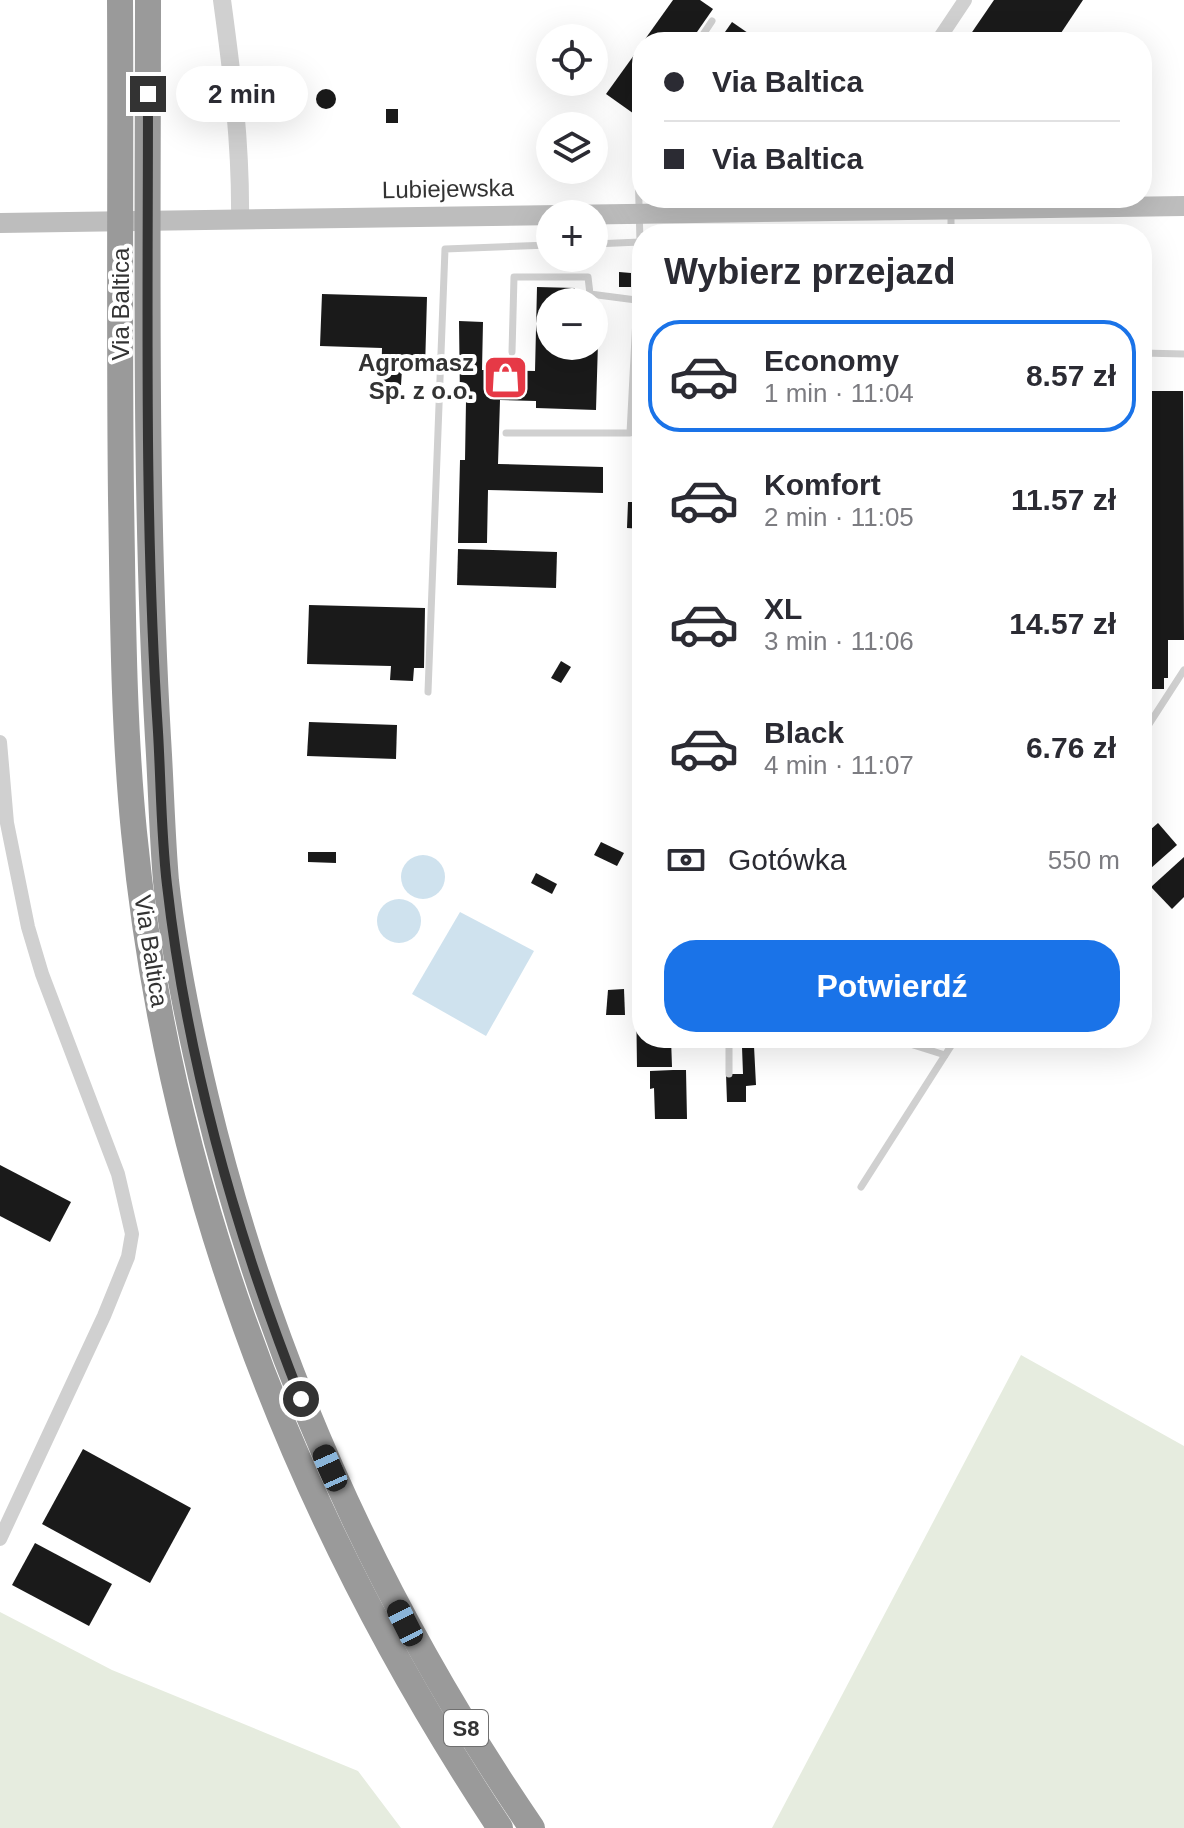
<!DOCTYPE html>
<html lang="pl">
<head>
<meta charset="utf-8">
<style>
	:root { --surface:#fff; --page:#f2f2f3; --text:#2b2b33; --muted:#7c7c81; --line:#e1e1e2; --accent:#1a73e8 }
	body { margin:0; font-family:Arial,sans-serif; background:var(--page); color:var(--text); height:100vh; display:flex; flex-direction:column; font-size:30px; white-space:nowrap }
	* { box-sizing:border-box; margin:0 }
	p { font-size:26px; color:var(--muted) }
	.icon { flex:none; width:44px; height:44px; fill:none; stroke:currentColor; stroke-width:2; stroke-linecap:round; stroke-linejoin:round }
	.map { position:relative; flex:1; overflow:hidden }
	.side { position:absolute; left:632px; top:224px; width:520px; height:824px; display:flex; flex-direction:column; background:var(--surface); border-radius:32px; box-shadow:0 8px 32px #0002 }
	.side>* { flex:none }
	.top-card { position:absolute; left:632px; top:32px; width:520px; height:176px; border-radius:32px; box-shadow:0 8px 32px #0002; display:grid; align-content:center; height:176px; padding:0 32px; background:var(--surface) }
	.tools { position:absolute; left:536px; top:24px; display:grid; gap:16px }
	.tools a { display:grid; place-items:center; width:72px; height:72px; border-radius:50%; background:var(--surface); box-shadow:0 8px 32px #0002; font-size:40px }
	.end { position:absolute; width:36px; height:36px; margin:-18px; border:10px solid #333; background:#fff; box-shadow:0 0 0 4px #fff }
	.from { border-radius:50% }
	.bubble { position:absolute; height:56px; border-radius:28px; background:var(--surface); box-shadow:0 8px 32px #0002; font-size:26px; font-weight:800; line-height:56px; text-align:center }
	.car { position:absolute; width:24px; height:48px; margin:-24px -12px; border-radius:10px; box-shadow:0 0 6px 2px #0007; background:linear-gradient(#222 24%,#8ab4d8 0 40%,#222 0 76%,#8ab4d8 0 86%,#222 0) }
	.top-card b { display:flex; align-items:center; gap:28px; height:76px; font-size:30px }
	.top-card b+b { border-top:2px solid var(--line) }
	.top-card i { width:20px; height:20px; background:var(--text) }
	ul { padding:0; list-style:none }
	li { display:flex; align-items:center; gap:24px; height:112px; margin:0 16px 12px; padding:0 16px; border:4px solid transparent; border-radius:32px }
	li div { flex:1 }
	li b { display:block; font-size:30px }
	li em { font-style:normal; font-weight:800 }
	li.selected { border-color:var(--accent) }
	li>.icon { width:72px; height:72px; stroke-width:1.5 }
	h2 { padding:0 32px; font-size:36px; line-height:96px }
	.pay { display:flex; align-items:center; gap:20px; height:88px; padding:0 32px; font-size:30px }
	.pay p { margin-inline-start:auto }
	.action { display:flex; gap:16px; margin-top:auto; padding:16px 32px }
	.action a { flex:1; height:92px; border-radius:32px; background:var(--accent); color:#fff; font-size:32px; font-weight:800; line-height:92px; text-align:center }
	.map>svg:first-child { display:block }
	.green { fill:#e6ecdf }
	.water { fill:#cfe2ee }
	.building { fill:#1a1a1a }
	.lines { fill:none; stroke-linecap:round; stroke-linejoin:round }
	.service { stroke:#d0d0d0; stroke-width:7 }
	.minor { stroke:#d0d0d0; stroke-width:14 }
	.tertiary { stroke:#d0d0d0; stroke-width:18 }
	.secondary { stroke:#bdbdbd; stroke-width:20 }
	.motorway { stroke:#9a9a9a; stroke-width:26 }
	.route { stroke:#333; stroke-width:10 }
	.labels { text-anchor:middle; stroke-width:8; stroke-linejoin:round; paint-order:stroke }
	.shield { fill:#fff; stroke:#707070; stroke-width:2 }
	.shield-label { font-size:22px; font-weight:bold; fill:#333 }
	.street-label { font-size:24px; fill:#333; stroke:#fff }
	.poi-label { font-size:24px; font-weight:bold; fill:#333; stroke:#fff; text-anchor:end }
</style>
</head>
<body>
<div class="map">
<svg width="1184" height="1828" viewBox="0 0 1184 1828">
	<rect width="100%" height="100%" fill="#fff"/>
	<g class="green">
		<path d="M1021,1355L1184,1446V1828H772Z"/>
		<path d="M0,1612L112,1670L358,1771L401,1828H0Z"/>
	</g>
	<g class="water">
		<circle cx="423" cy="877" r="22"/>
		<circle cx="399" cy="921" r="22"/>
		<path d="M460,912L534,951L486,1036L412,994Z"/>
	</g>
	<g class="building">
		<path d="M673,0H700L713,9L690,42H643Z"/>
		<path d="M994,0H1083L1055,42H975L968,38Z"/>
		<path d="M732,22L748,33L741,42H718Z"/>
		<path d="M642,44V110L637,116L606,94Z"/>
		<circle cx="326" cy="99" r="10"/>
		<rect x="386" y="109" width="12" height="14"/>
		<path d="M619,272L631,273V287H619Z"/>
		<path d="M537,287L575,288V302H550V346H594V308H599L596,410L536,408V401L500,400L498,464L603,467V493L488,490L487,543H458L460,460H465L466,401H460L459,321L483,322L482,370L535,371Z"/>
		<path d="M322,294L427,297L425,369H402L401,385H381L382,348L320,346Z"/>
		<path d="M1142,391H1183L1184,640H1168V678H1164V689H1142Z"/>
		<path d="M635,446H642V529L627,528L628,502H634Z"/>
		<path d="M458,549L557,552L556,588L457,585Z"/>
		<path d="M309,605L425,608L424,668H414L413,681L390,680L391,666L307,664Z"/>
		<path d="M561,661L571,667L561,683L551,678Z"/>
		<path d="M309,722L397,725L396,759L307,756Z"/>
		<path d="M1158,823L1177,845L1142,876V837Z"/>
		<path d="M601,842L624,853L617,866L594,855Z"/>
		<path d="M308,852H336V863L308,862Z"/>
		<path d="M1184,857V897L1172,909L1151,887Z"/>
		<path d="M536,873L557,884L552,894L531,883Z"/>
		<path d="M624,989L625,1015H606L608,990Z"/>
		<path d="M636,994H642V1038H671L672,1067H637Z"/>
		<path d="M754,1046L756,1085L746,1086V1102H727L726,1074H743L742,1047Z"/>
		<path d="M673,1070H686L687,1119H655L654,1088L650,1089V1071Z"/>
		<path d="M0,1165L71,1202L50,1242L0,1216Z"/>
		<path d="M83,1449L191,1508L150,1583L42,1524Z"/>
		<path d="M35,1543L112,1584L89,1626L12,1585Z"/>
	</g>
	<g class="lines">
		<g class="service">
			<path d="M698,42L712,21"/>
			<path d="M951,234V212"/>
			<path d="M594,244L640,242"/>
			<path d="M512,352L514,277H588L590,294L636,300"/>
			<path d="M1142,353L1184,354"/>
			<path d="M506,433H630L640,242L637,130L642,123"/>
			<path d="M428,692L445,249L550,245"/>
			<path d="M1142,735L1184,670"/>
			<path d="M891,1038L945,1055"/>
			<path d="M729,1074V1038"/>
			<path d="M861,1187L956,1038"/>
		</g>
		<g class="minor">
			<path d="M937,42L965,0"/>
			<path d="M0,742L7,823L28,927L42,974L118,1174L132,1234L128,1257L104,1316L0,1539"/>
		</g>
		<path class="tertiary" d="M222,0C232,73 241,145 240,219"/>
		<path class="secondary" d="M0,223L1184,206"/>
		<g class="motorway">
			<path d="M120,0C121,166 119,332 121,498C123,609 123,721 134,832C169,1194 300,1526 500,1828"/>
			<path d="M148,0C148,246 144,492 158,738C161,785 162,833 166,881C174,954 189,1027 206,1098C269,1360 380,1606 532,1828"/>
		</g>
	</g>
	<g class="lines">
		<path class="route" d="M148,94C148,306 144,520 158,732C161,783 161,834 167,885C187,1061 236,1235 301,1399"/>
	</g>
	<defs>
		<symbol id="shop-square" viewBox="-11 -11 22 22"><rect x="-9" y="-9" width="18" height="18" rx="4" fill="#e63946" stroke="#fff"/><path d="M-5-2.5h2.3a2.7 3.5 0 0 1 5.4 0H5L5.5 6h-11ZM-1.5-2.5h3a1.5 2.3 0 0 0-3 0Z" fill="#fff"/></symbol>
	</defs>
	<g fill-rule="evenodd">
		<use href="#shop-square" x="480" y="352" width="51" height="51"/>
	</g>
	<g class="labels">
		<rect class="shield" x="444" y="1710" width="44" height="36" rx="6"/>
		<g class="shield-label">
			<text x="466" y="1736">S8</text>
		</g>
		<g class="street-label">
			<text transform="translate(448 189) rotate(-1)" y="8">Lubiejewska</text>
			<text transform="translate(121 304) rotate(-90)" y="8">Via Baltica</text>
			<text transform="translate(151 951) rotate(81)" y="8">Via Baltica</text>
		</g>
		<g class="poi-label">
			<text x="474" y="371">Agromasz<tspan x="474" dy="28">Sp. z o.o.</tspan></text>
		</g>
	</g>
</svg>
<div class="tools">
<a><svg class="icon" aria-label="locate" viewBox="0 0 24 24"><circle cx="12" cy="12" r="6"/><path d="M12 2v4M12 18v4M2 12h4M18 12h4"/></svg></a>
<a><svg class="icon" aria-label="layers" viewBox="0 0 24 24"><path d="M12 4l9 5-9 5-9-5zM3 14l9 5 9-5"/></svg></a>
<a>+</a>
<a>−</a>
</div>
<i class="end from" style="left:301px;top:1399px"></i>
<i class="end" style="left:148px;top:94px"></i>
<div class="bubble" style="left:176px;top:66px;width:132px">2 min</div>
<i class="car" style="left:330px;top:1468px;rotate:336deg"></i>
<i class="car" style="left:405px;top:1623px;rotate:333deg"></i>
<div class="top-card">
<b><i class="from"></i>Via Baltica</b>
<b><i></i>Via Baltica</b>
</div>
<section class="side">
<h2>Wybierz przejazd</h2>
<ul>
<li class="selected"><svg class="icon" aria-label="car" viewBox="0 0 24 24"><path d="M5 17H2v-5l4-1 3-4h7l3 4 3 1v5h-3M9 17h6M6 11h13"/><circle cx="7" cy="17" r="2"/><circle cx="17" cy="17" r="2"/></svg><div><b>Economy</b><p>1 min · 11:04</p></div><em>8.57 zł</em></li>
<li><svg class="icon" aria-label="car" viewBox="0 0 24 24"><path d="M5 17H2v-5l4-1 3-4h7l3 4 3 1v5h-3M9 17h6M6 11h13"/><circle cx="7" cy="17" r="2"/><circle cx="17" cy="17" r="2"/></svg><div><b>Komfort</b><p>2 min · 11:05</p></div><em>11.57 zł</em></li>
<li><svg class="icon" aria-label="car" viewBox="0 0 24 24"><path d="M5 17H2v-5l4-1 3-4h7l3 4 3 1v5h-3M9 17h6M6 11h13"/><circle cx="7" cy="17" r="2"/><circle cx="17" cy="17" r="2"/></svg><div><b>XL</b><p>3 min · 11:06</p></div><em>14.57 zł</em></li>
<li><svg class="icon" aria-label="car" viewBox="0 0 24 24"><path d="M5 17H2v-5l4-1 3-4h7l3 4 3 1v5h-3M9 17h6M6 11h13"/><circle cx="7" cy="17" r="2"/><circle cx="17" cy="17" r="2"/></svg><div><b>Black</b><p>4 min · 11:07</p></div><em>6.76 zł</em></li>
</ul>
<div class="pay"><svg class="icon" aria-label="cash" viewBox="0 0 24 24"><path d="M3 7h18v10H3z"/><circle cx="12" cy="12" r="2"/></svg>Gotówka<p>550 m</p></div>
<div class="action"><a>Potwierdź</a></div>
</section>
</div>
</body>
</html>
